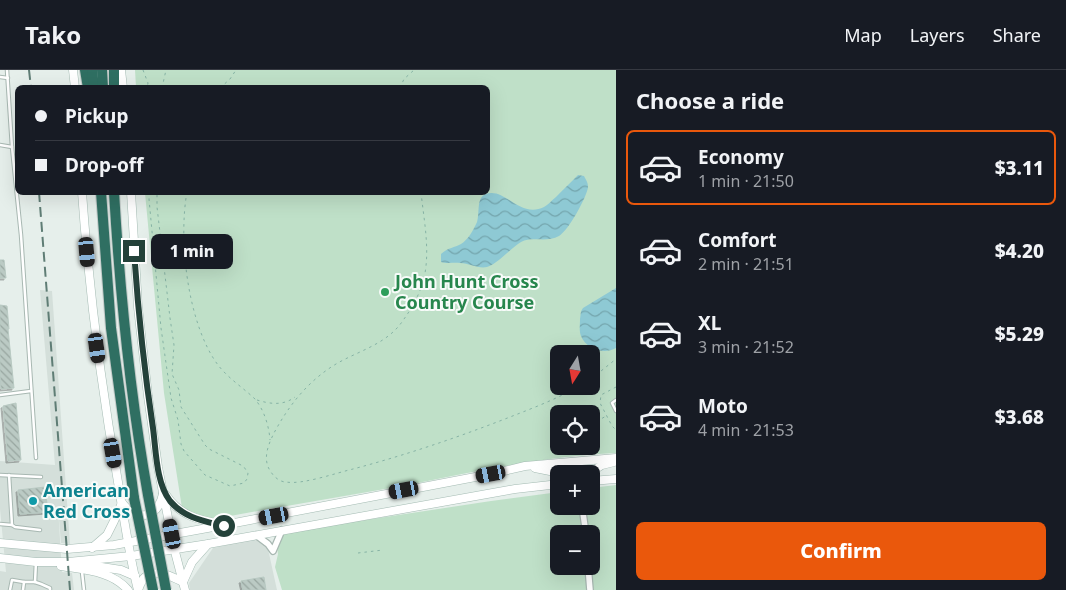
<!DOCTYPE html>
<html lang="en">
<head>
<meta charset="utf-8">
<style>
	:root { --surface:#171b24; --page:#20242c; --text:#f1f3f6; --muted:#9ea1a6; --line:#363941; --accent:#ea580c }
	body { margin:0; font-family:"Noto Sans",sans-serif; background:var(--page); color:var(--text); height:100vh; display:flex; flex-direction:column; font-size:19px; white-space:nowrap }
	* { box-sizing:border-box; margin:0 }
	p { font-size:16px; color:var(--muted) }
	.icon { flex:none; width:28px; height:28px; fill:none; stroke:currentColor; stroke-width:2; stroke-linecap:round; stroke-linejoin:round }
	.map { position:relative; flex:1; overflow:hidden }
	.details { display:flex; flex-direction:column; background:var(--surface); width:450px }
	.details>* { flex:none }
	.top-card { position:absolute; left:15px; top:15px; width:475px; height:110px; border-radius:8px; box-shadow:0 5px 20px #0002; display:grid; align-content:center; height:110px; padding:0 20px; background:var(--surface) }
	.needle { width:32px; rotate:191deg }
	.controls { position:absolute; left:550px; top:275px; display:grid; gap:10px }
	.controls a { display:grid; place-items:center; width:50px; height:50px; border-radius:8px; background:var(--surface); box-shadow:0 5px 20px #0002; font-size:25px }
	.end { position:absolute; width:22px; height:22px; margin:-11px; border:6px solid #24423a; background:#fff; box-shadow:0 0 0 2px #fff }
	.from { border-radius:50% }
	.bubble { position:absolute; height:35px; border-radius:8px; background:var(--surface); box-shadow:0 5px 20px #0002; font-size:16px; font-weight:800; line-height:35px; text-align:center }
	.car { position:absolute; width:15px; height:30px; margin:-15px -8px; border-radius:6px; box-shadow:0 0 4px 1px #0007; background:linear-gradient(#222 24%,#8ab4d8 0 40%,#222 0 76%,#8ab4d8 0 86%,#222 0) }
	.top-card b { display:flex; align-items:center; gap:18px; height:48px; font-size:19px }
	.top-card b+b { border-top:1px solid var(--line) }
	.top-card i { width:12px; height:12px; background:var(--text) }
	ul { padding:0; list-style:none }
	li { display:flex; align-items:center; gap:15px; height:75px; margin:0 10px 8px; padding:0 10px; border:2px solid transparent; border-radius:8px }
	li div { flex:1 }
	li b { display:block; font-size:19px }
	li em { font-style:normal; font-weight:800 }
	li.current { border-color:var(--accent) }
	li>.icon { width:45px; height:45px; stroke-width:1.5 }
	h2 { padding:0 20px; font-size:22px; line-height:60px }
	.primary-button { display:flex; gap:10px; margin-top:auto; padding:10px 20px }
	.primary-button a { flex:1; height:58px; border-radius:8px; background:var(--accent); color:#fff; font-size:20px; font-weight:800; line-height:58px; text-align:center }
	header { display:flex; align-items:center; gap:30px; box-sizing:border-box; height:70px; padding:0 25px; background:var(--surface); border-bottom:1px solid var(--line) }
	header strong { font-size:24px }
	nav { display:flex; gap:28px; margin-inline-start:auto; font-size:18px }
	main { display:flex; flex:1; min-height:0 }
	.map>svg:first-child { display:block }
	.built { fill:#d4dfda }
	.green { fill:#bfe0c8; fill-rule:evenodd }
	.water { fill:url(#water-waves) }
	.building { fill:url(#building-back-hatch); stroke:#b8c9c2; filter:url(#shadow) }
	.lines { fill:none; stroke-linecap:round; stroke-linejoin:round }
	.lane-casing { stroke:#a8b8b2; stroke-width:4.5 }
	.street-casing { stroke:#a8b8b2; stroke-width:8 }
	.secondary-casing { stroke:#a4bbb3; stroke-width:9 }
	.highway-casing { stroke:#c2cac8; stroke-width:12 }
	.path { stroke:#86b3a5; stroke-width:1; stroke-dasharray:2.5 4; stroke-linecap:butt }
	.lane { stroke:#fff; stroke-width:2.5 }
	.street { stroke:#fff; stroke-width:5.5 }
	.secondary { stroke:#fff; stroke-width:8 }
	.highway { stroke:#2f6f62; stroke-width:10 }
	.rail { stroke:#5f7d75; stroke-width:2; stroke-dasharray:10 5; stroke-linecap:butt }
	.highway-bridge-casing { stroke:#c2cac8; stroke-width:12; stroke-linecap:butt }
	.highway-bridge { stroke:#2f6f62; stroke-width:10 }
	.route { stroke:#24423a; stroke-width:6 }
	.leisure-dot { fill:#2e9e5b; stroke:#f7fbf9; stroke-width:2 }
	.culture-dot { fill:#0f9aa8; stroke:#f7fbf9; stroke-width:2 }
	.labels { text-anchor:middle; stroke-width:4; stroke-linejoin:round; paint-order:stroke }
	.leisure-label { font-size:18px; font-weight:bold; fill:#27864d; stroke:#f7fbf9; text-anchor:start }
	.culture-label { font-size:18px; font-weight:bold; fill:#0d838f; stroke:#f7fbf9; text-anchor:start }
</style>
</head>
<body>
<header>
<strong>Tako</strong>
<nav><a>Map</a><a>Layers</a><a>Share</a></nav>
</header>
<main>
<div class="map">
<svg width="616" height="520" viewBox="0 0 616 520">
	<defs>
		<pattern id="water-waves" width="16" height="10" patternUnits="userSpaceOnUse" patternTransform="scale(1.25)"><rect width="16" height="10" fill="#8ec9d4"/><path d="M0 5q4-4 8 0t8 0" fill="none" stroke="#74a5ad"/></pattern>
		<pattern id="building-back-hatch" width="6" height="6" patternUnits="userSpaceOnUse" patternTransform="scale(1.25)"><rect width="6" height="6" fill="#bbcac4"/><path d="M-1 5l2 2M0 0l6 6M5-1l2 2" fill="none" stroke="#98a6a0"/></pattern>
		<filter id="shadow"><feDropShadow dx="-2" dy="2" stdDeviation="0" flood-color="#0004"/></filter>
	</defs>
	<rect width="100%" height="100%" fill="#e6efeb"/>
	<g class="built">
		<path d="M40,220L52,221L70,474L61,473L58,437L62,502L72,503L74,520H0V501L6,502L0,439V391L55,395Z"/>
		<path d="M254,469L263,471L268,479L277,520H190L189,513L213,478Z"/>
	</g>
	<g class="green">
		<path d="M135,0H616V383C545,386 472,402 402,416C340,427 277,437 215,449H207L182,438L164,323L145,123L488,122V18L136,17ZM559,284H591V316H559ZM559,344H591V376H559Z"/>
		<path d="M616,415V520H282L275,497L278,484L277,477L279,469L284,464L306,459L491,431L559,422V436H591V418ZM559,464H591V496H559Z"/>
	</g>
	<g class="water">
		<path d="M578,105L584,106C586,110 588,112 588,117C587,127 568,161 559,166C547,173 532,166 521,172C511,178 496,195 487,197C478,199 469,193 460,193C454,192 448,194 441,192V184C449,177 454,178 461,174C468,170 474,159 477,152C480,143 476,127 486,124C505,117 520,149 544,137C548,135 552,130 556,127C563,120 571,112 578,105Z"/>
		<path d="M616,218V278C604,285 586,279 581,266C579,261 580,255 580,249C581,244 580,242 583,238Z"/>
	</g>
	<g class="building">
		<path d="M0,190H4L6,208H0Z"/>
		<path d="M0,235L7,236L9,259H8L14,318L1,319L0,305Z"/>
		<path d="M16,333L21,390L8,391L3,336Z"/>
		<path d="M45,417L48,442L20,444L18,420Z"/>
		<path d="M264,507L266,520H243L241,511Z"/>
	</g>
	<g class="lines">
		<defs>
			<g id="lane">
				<path d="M7,0L12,77L21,165L36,388"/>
				<path d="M0,7L8,8"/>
				<path d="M0,75L12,77"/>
				<path d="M0,325L31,321"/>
				<path d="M616,330L612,333L616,341"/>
				<path d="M0,405L41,407"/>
				<path d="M9,405L12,455L15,457L40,460"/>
				<path d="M0,454L12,455"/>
				<path d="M82,502L84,520"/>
				<path d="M35,512L41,514L50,518V520"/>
				<path d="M10,520L12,510L24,512"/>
				<path d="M23,520L24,512H35L36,492"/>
			</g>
			<g id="street">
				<path d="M582,436L586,464"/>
				<path d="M256,465L268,474L273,481L282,460"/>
				<path d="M588,496L590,520"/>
			</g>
			<g id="secondary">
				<path d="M73,0L75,18"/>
				<path d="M121,0L123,18"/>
				<path d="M82,122C89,220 101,316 118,412C124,448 129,485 138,520"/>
				<path d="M131,122L138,237L148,326L158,397L174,478L185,520"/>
				<path d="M535,398L565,404"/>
				<path d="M588,404L602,395L614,392"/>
				<path d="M591,411L616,409"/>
				<path d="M166,425C179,445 198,450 220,454"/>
				<path d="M123,434C138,453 158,447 163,424"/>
				<path d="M0,473L67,479L114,475L224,455L491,404L525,396L616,388"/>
				<path d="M92,478L107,465L114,451L122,433"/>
				<path d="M0,488L36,492H68L131,486L208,474L515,419L559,414"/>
				<path d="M82,494L121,500L135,506"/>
				<path d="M61,496C85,500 112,501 128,520"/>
				<path d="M183,512L192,492L208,474"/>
				<path d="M138,520C140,515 142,508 147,506C158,499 173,507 183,512"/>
			</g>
			<g id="highway">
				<path d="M85,0L88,18"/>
				<path d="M92,0L94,18"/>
				<path d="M102,0L103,18"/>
				<path d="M114,18V0"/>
				<path d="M101,122L111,258L134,428"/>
				<path d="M114,122C120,224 130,325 148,425"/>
			</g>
		</defs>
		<use href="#lane" class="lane-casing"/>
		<use href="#street" class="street-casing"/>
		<use href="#secondary" class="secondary-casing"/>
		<use href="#highway" class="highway-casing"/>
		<g class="path">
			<path d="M143,0L148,13L147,18"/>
			<path d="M162,18L166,0"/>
			<path d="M220,18L230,9L236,0"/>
			<path d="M400,18L404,9L414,0"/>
			<path d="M150,122L149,129L161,258L171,328L178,350L181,374L184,381L205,405L230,416L244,413L247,409L248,403L244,397L241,395L209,379L205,375L181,337L179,320L172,304L174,275L170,248L157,137V122"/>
			<path d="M187,122C178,171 188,255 218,295C228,308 242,317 254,328C264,339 269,356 270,370"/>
			<path d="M421,122C424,152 431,183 423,212C419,225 412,238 404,249C388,274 360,280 336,294C308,311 289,335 274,363C268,375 262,390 271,402C274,407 280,412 286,412C302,415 336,403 353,399C406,385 459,367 510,347C533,338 557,329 579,316"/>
			<path d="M591,309L616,289"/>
			<path d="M616,317L601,325L600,333L612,356L616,360"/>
			<path d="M257,330C270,334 283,336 295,327"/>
			<path d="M591,355L606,346"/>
			<path d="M585,379V376"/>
			<path d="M358,483L383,480"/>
		</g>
		<use href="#lane" class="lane"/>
		<use href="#street" class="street"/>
		<use href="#secondary" class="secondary"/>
		<use href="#highway" class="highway"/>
		<g class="rail">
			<path d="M29,0L31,18"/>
			<path d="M39,122L70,520"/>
		</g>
		<defs>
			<g id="highway-bridge">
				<path d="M148,425L166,520"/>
				<path d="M134,428L153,520"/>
			</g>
		</defs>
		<use href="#highway-bridge" class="highway-bridge-casing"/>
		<use href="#highway-bridge" class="highway-bridge"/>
	</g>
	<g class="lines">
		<path class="route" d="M134,181C138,240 144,299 153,358C156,380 156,413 170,431C184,448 204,451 224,456"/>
	</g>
	<circle class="leisure-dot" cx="385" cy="222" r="5"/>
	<circle class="culture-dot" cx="33" cy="431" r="5"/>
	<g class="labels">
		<g class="leisure-label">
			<text x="395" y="218">John Hunt Cross<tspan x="395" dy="21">Country Course</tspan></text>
		</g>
		<g class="culture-label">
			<text x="43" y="427">American<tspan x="43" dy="21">Red Cross</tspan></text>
		</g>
	</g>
</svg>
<div class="controls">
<a><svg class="needle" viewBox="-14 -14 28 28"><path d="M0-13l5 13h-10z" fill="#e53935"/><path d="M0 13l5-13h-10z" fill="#9ea1a6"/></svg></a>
<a><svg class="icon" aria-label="locate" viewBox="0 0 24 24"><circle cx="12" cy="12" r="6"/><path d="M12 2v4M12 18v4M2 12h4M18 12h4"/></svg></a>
<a>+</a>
<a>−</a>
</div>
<i class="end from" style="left:224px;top:456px"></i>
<i class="end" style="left:134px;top:181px"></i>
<div class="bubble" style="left:151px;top:164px;width:82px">1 min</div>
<i class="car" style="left:87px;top:182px;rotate:175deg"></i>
<i class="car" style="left:97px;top:278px;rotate:172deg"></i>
<i class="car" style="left:113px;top:383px;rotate:170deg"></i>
<i class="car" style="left:491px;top:404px;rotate:259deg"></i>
<i class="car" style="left:404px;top:420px;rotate:259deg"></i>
<i class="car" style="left:274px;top:446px;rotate:259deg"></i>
<i class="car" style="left:172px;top:464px;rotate:349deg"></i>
<div class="top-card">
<b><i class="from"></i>Pickup</b>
<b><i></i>Drop-off</b>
</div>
</div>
<section class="details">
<h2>Choose a ride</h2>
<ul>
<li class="current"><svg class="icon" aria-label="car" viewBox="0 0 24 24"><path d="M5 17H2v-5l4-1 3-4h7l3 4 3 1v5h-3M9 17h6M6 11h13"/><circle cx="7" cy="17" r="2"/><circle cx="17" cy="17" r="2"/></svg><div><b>Economy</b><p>1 min · 21:50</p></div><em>$3.11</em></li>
<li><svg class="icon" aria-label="car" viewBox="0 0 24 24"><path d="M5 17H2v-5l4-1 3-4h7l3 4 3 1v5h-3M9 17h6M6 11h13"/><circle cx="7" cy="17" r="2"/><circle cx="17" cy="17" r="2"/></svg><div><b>Comfort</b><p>2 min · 21:51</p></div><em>$4.20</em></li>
<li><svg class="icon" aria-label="car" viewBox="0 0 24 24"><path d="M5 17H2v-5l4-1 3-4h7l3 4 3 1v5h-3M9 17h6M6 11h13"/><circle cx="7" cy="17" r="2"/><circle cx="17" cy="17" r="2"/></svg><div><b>XL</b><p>3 min · 21:52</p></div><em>$5.29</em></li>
<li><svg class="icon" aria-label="car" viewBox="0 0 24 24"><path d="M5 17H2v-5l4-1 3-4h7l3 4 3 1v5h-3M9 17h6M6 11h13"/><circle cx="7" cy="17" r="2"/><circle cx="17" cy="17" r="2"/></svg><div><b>Moto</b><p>4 min · 21:53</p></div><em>$3.68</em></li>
</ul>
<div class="primary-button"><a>Confirm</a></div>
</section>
</main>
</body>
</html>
